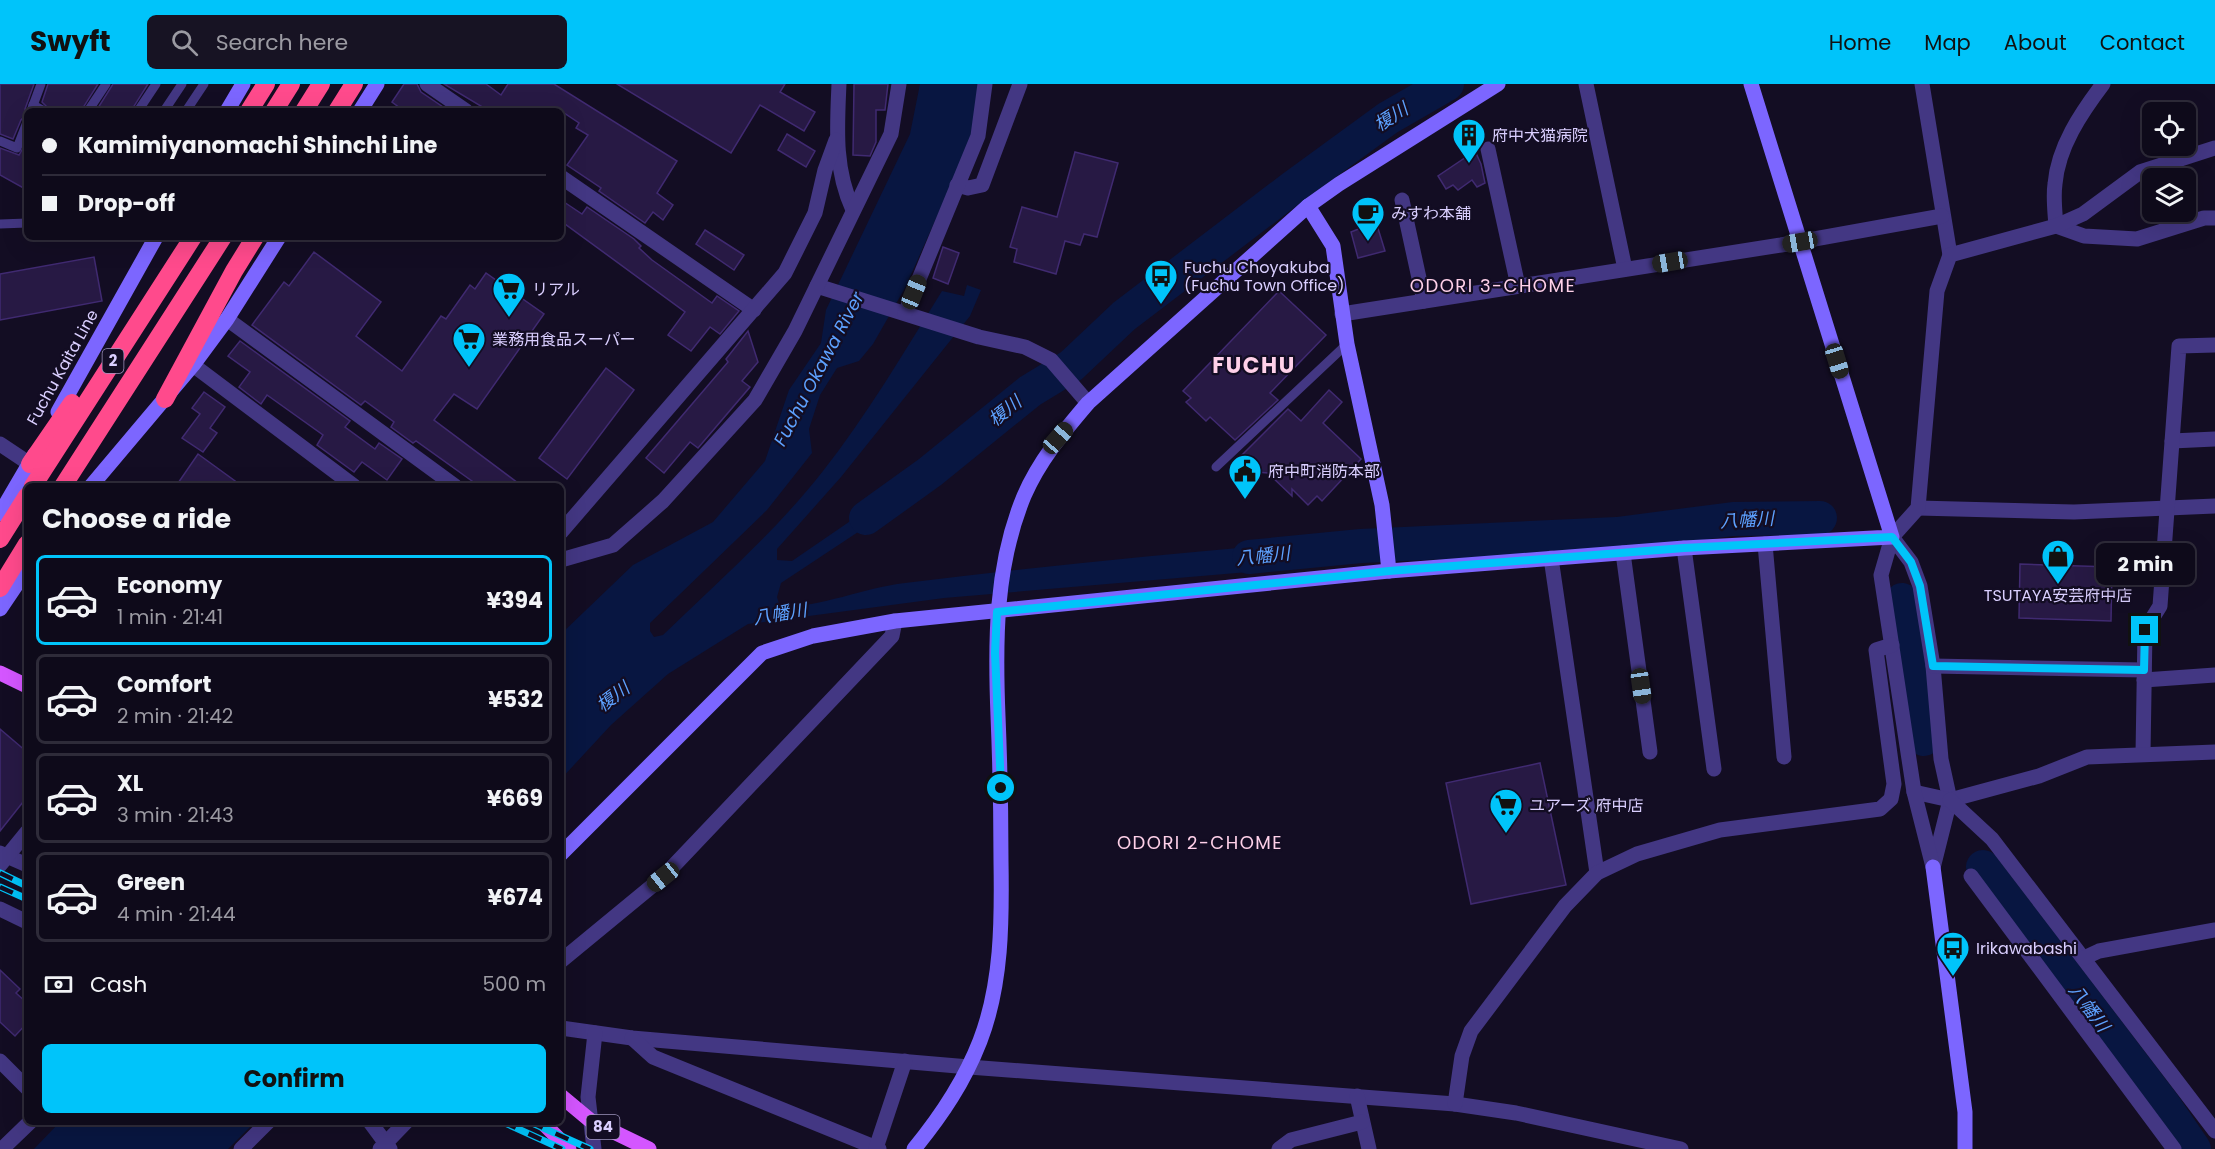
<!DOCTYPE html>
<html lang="en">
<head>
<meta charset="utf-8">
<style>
	:root { --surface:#0e0a1a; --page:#171323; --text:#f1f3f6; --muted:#9b9aa2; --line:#2e2b39; --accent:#00c4fa }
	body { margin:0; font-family:Poppins,"Noto Sans JP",sans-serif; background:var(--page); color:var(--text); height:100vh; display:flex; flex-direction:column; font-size:22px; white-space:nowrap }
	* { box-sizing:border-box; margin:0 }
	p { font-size:20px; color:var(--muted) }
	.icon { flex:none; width:33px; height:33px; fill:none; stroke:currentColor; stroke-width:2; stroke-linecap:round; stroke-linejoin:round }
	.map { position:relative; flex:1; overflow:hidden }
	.details { position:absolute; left:24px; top:399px; width:540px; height:642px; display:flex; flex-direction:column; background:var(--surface); border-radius:9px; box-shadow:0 6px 24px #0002,0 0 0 2px var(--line) }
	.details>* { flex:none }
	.hud { position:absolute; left:24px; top:24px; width:540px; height:132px; border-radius:9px; box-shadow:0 6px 24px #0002,0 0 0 2px var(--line); display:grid; align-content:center; height:132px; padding:0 18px; background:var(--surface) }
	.controls { position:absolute; left:2142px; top:18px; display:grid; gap:12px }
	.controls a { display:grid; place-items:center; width:54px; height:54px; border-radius:9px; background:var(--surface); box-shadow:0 6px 24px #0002,0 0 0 2px var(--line); font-size:30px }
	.end { position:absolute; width:27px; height:27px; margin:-14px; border:8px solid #00c4fa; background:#111; box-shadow:0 0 0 3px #111 }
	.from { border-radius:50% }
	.bubble { position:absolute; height:42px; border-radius:9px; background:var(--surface); box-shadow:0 6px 24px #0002,0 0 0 2px var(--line); font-size:20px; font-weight:700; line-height:42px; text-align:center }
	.car { position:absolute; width:18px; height:36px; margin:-18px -9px; border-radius:8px; box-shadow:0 0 4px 2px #0007; background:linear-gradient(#222 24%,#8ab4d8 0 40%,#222 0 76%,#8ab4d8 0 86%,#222 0) }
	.hud b { display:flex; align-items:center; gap:21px; height:57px; font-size:22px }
	.hud b+b { border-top:2px solid var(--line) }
	.hud i { width:15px; height:15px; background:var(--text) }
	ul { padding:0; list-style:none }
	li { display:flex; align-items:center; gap:18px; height:90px; margin:0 12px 9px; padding:0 6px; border:3px solid var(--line); border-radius:9px }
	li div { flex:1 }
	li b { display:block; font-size:22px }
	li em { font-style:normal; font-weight:700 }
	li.on { border-color:var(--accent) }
	li>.icon { width:54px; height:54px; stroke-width:1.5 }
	h2 { padding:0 18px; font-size:27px; line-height:72px }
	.pay { display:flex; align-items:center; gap:15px; height:66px; padding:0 18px; font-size:22px }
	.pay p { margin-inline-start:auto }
	.primary-button { display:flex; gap:12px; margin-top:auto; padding:12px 18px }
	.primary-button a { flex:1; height:69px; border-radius:9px; background:var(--accent); color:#111; font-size:24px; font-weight:700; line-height:69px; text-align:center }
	header { display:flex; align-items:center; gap:36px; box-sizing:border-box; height:84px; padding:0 30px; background:var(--accent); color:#111 }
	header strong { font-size:28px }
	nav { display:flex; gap:33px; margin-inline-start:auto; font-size:21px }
	.search { width:420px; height:54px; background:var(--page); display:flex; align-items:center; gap:15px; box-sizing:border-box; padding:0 21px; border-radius:9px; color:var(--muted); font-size:22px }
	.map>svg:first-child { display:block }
	.water { fill:#081641 }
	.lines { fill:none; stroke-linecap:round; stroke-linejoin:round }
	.river { stroke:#081641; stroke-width:34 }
	.building { fill:#271944; stroke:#402a71; stroke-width:1.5 }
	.lane { stroke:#433783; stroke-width:9 }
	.street { stroke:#433783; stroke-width:15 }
	.secondary { stroke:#7c66ff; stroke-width:15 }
	.primary { stroke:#d456ff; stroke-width:15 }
	.highway { stroke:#ff4a8c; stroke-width:18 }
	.rail-casing { stroke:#00c4fa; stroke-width:7 }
	.rail { stroke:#130d23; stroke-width:4.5; stroke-dasharray:14; stroke-linecap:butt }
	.route { stroke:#00c4fa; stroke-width:8 }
	.labels { text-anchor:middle; stroke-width:4.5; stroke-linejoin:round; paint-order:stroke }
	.shield { fill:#130d23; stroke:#9e95bd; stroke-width:1.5 }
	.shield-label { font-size:15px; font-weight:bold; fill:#dacfff }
	.poi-label { font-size:16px; fill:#dacfff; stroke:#130d23; text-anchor:start }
	.street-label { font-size:16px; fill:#dacfff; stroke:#130d23 }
	.water-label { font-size:18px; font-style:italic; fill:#5da1ff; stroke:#130d23 }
	.neighbourhood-label { font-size:18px; letter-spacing:1.5px; fill:#ffd1e9; stroke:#130d23 }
	.district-label { font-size:22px; font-weight:bold; letter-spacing:1.5px; fill:#ffd1e9; stroke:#130d23 }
</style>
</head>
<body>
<header>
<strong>Swyft</strong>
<div class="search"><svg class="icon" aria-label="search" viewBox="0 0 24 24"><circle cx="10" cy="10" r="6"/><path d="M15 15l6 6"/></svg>Search here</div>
<nav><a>Home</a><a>Map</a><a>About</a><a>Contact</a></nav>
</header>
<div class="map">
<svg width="2215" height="1065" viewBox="0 0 2215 1065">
	<rect width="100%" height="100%" fill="#130d23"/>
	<g class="water">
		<path d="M920,0H979L972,54L905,204L873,260L859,277L837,284L820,311L809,345L812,369L767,426L650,539V547L654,553L663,551C718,498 776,447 823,387C867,331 904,268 942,207L964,212L967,201L981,206L970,232L841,393L777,465V476L792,477L900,403L911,413L781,499L777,513L780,523C822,523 863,504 905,499C1034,483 1164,470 1294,459L1296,484L944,514L748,540L668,590L611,641L561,695V550L633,481L713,438L765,377L789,306L821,259L826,226L910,50Z"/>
		<path d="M60,1038H255L228,1065H34Z"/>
	</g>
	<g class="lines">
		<g class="river">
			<path d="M866,434L930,388L1030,307L1071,282L1124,232L1292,104L1388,34L1447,0"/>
			<path d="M1249,473L1361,462L1617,450L1733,435L1820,434"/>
			<path d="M1902,516L1910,542L1924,655"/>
			<path d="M1983,783L2164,1021L2194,1065"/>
		</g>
	</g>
	<g class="building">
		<path d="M0,0H34L25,25L26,31L21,36L13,55L0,50Z"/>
		<path d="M48,0H98L81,27H51L42,18Z"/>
		<path d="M113,0H148L131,27H96Z"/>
		<path d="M404,0H417L421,8L449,27H404L392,18Z"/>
		<path d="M444,0H486L501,11L508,0H554L677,77L657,109L673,121L663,136L653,128L645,139L599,107L601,104L567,81L588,51L576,44L579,39L561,27H489Z"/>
		<path d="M617,0H785L780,8L815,28L804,47L760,21L731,69Z"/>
		<path d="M854,0H888L885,26H876V58L870,72L853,71Z"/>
		<path d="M787,50L815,67L806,83L778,66Z"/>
		<path d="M27,57V106L0,91V64L19,71Z"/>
		<path d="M1475,67L1481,80L1485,99L1477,103L1472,96L1458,106L1453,101L1446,105L1438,92Z"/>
		<path d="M1075,68L1118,79L1097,153L1084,150L1080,161L1065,157L1056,190L1014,178L1017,165L1010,163L1022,123L1057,133Z"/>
		<path d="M561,116L582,130L587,123L634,155L641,162L639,164L652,176L712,219L717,212L739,227L720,250L710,243L691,267L668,251L685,228L561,137Z"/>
		<path d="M1376,138L1385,167L1358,174L1351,148Z"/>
		<path d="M705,146L744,171L734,186L696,160Z"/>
		<path d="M943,163L959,169L948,200L933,194Z"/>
		<path d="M314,168L381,218L356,252L402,287L441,232L446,235L470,201L475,205L486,189L544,230L477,325L454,310L434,336L522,402H479L416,357L413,359L391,343L394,338L365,317L361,321L252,241L284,198L289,202Z"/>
		<path d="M94,173L102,217L0,236V190Z"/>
		<path d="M1279,207L1326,251L1270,309L1278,316L1235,356L1210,333L1206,337L1186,318L1191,314L1183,307Z"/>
		<path d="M748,247L758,278L742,297L750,303L698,364L690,358L664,389L646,374L728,278L726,275Z"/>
		<path d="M240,257L350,337L345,343L375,365L379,359L402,375L387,396L362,378L354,388L317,361L323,351L267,311L261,320L239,303L250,288L228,272Z"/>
		<path d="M606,284L634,306L567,395L539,374Z"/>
		<path d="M1329,306L1342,318L1323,339L1361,375L1322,417L1317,412L1308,421L1292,405V412L1268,389L1245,387L1235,378L1288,325L1301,337Z"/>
		<path d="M204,308L225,323L210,344L217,349L203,368L182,354L200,330L192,324Z"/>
		<path d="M198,370L242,402H176Z"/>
		<path d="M2020,480L2112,483L2111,537L2019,534Z"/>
		<path d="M0,645L27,668V713L0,747Z"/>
		<path d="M1540,679L1566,801L1471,820L1446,699Z"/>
		<path d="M0,886L20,905L16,909L27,919V939L15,952L0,938Z"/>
	</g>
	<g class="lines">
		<g class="lane">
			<path d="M33,21L44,27"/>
			<path d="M31,27L41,0"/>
			<path d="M88,27L106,0"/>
			<path d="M138,27L156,0"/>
			<path d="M164,27L182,0"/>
			<path d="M186,27L204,0"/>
			<path d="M0,57L17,64L27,38"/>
			<path d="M0,140L27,139"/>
			<path d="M1216,383L1347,260"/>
		</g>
		<g class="street">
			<path d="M427,0L466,27"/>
			<path d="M839,0C837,44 834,85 853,126"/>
			<path d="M1586,0L1625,185"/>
			<path d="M1922,0L1950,171"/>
			<path d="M1488,65L1518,202"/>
			<path d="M561,93L754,226"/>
			<path d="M957,101L968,104L982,101L1020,0"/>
			<path d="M1402,116L1424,217"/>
			<path d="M2056,142L2084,152L2137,155L2204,134H2215"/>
			<path d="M2056,142C2055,128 2053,113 2055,100C2058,63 2081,29 2103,0"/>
			<path d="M817,202L979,253L1025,263L1051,276L1088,319"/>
			<path d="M905,229L978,52L985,0"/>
			<path d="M1342,230L1781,161L1942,132"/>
			<path d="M227,235L455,402"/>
			<path d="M193,281L354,402"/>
			<path d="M2172,357L2215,355"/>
			<path d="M0,360L30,380"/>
			<path d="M1918,424L2074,428L2215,422"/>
			<path d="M561,448L785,189L815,129L825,86L836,56"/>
			<path d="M1892,453L1911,478L1920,502L1933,582L1941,675L1950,716L1934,780"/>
			<path d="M1765,460L1784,673"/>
			<path d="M1684,464L1714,685"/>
			<path d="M1623,469L1650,668"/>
			<path d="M1551,474L1597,789"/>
			<path d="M561,476L613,461L663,417L755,316L795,247L891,50L899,0"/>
			<path d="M1933,582L2144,586"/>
			<path d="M2144,596L2215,591"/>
			<path d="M2143,670L2145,546L2160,522L2179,262L2215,261"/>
			<path d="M1914,708L1950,716L2039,692L2087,673L2215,668"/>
			<path d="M1950,716L1992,755L2215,1047"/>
			<path d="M0,769L27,781"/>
			<path d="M0,781L27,748"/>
			<path d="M1933,783L1914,708L1881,491L1892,453L1918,424L1937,207L1950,171L2056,142L2083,130L2140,88L2215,64"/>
			<path d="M1971,792L2174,1065"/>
			<path d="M0,825L27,838"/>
			<path d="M2084,874L2099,867L2215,846"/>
			<path d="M561,877L663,793L892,552L895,537"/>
			<path d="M561,944L632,954L969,983L1455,1020L1516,1029L1681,1065"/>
			<path d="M632,954L653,973L879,1065"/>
			<path d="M0,977L27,1004"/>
			<path d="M1357,1012L1369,1065"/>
			<path d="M1455,1020L1462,972L1471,947L1565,822L1597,789L1637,770L1720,746L1880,725L1891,715L1894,700L1876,566L1892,561"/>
			<path d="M370,1038L390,1065"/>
			<path d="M876,1064L905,977"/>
			<path d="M2,1065L30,1038"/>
			<path d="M241,1065L268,1038"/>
			<path d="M380,1065L406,1038"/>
			<path d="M594,1065L588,1013L595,949"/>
			<path d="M1279,1065L1291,1056L1362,1038"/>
		</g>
		<g class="secondary">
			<path d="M227,27L243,0"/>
			<path d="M360,27L377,0"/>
			<path d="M1308,122L1333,162L1347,260L1382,421L1389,487"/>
			<path d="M58,328L156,153"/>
			<path d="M91,402L193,281L227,235L279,153"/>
			<path d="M0,430L35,370"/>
			<path d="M0,525L27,485"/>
			<path d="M561,770L762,569L813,552L895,537L1389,487L1684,464L1892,453L1751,0"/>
			<path d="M1933,783L1965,1028V1065"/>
			<path d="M914,1065C942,1031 964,998 980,957C1002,900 1002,837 1001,777C1001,729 1000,680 998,632C995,557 995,482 1024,412C1039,377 1064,347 1088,319L1308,122L1339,100L1498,0"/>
		</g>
		<g class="primary">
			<path d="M0,589L27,602"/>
			<path d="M561,1012L591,1037L649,1065"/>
			<path d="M542,1038L569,1065"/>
		</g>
		<g class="highway">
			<path d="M249,27L266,0"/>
			<path d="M274,27L291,0"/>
			<path d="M304,27L321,0"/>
			<path d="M337,27L354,0"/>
			<path d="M165,315L234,187L255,153"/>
			<path d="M30,380L72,319"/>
			<path d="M33,402L193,153"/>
			<path d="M63,402L223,153"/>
			<path d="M0,455L27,412"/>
			<path d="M0,504L27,460"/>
		</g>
		<defs>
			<g id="rail">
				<path d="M0,789L27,802"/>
				<path d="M0,803L27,815"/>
				<path d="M503,1038L562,1065"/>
				<path d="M530,1038L590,1065"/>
			</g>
		</defs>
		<use href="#rail" class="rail-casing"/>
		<use href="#rail" class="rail"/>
	</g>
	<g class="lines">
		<path class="route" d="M1001,704L995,569L997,528L1389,487L1684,464L1892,453L1911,478L1920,502L1933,582L2144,586L2145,546"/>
	</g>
	<defs>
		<symbol id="building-pin" viewBox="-11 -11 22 30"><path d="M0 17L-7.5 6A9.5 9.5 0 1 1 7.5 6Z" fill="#00c4fa" stroke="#130d23"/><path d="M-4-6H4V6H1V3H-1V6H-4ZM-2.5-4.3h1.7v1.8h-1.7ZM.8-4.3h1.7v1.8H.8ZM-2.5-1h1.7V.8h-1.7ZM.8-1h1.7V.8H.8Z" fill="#111"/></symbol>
		<symbol id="cafe-pin" viewBox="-11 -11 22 30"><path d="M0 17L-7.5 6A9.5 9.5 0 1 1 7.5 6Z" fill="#00c4fa" stroke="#130d23"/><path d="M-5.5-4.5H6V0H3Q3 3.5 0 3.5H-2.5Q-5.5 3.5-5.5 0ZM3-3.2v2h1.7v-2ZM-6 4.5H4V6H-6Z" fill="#111"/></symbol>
		<symbol id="bus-pin" viewBox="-11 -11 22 30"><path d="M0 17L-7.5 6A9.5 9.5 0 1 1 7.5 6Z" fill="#00c4fa" stroke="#130d23"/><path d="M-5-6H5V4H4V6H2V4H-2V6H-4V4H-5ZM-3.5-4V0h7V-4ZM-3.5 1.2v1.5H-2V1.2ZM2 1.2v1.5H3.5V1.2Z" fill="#111"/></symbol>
		<symbol id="supermarket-pin" viewBox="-11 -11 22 30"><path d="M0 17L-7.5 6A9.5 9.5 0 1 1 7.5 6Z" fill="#00c4fa" stroke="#130d23"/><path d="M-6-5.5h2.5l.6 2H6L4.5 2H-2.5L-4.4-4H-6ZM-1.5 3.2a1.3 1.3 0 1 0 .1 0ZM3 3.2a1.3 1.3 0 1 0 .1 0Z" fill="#111"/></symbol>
		<symbol id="civic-pin" viewBox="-11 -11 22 30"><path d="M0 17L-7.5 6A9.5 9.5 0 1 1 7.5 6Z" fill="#00c4fa" stroke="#130d23"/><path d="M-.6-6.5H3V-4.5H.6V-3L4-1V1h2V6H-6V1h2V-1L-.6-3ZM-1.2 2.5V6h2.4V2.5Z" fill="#111"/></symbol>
		<symbol id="shop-pin" viewBox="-11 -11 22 30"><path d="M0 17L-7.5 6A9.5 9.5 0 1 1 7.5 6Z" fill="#00c4fa" stroke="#130d23"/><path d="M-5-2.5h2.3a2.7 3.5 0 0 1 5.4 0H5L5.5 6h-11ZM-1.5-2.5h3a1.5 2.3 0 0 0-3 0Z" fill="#111"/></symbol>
	</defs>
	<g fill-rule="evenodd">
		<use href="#building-pin" x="1450" y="32" width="38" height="52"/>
		<use href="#cafe-pin" x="1349" y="110" width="38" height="52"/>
		<use href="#bus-pin" x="1142" y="173" width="38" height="52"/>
		<use href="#supermarket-pin" x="490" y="186" width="38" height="52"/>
		<use href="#supermarket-pin" x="450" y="236" width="38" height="52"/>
		<use href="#civic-pin" x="1226" y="368" width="38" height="52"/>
		<use href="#shop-pin" x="2039" y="453" width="38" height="52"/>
		<use href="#supermarket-pin" x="1487" y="702" width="38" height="52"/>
		<use href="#bus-pin" x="1934" y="845" width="38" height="52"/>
	</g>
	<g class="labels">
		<g class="shield">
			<rect x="102.5" y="265" width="21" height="24" rx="4.5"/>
			<rect x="586.5" y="1031" width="33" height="24" rx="4.5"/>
		</g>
		<g class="shield-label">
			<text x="113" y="282">2</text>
			<text x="603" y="1048">84</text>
		</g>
		<g class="poi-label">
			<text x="1492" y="57">府中犬猫病院</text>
			<text x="1391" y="135">みすわ本舗</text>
			<text x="1184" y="189">Fuchu Choyakuba<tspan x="1184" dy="18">(Fuchu Town Office)</tspan></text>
			<text x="532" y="211">リアル</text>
			<text x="492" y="261">業務用食品スーパー</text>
			<text x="1268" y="393">府中町消防本部</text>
			<text x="2058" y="517" text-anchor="middle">TSUTAYA安芸府中店</text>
			<text x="1529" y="727">ユアーズ 府中店</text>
			<text x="1976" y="870">Irikawabashi</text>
		</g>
		<g class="street-label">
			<text transform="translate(62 283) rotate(-61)" y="6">Fuchu Kaita Line</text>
		</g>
		<g class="water-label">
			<text transform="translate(1391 33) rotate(-32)" y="6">榎川</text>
			<text transform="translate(819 285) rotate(-62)" y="6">Fuchu Okawa River</text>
			<text transform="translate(1005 327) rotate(-39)" y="6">榎川</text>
			<text transform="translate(1747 436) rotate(-3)" y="6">八幡川</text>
			<text transform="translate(1263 472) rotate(-6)" y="6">八幡川</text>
			<text transform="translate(780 530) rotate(-9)" y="6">八幡川</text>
			<text transform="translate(613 613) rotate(-37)" y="6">榎川</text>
			<text transform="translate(2089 924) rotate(53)" y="6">八幡川</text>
		</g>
		<g class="neighbourhood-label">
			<text x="1493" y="208">ODORI 3-CHOME</text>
			<text x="1200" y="765">ODORI 2-CHOME</text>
		</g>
		<g class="district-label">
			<text x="1254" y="289">FUCHU</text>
		</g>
	</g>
</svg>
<div class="controls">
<a><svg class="icon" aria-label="locate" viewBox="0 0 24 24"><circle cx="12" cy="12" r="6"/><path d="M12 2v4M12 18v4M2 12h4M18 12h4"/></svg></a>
<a><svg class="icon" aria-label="layers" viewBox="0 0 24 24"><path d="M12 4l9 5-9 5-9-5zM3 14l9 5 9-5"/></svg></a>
</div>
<i class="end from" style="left:1001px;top:704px"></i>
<i class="end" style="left:2145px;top:546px"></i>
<div class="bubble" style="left:2096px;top:459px;width:99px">2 min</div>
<i class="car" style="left:1800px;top:158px;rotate:260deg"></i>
<i class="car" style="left:1670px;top:178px;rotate:261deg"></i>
<i class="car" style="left:914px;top:208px;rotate:22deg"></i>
<i class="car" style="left:1837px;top:277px;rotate:163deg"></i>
<i class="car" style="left:1058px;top:354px;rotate:41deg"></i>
<i class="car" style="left:1641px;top:602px;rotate:172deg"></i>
<i class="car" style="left:663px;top:793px;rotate:231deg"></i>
<div class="hud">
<b><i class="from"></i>Kamimiyanomachi Shinchi Line</b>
<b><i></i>Drop-off</b>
</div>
<section class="details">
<h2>Choose a ride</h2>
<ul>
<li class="on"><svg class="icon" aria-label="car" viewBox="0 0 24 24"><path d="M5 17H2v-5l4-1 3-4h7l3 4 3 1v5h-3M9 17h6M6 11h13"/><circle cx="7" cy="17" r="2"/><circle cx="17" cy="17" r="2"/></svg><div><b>Economy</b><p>1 min · 21:41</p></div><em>¥394</em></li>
<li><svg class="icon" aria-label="car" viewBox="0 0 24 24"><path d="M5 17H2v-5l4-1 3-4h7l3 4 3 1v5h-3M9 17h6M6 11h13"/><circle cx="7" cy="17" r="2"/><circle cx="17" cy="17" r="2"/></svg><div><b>Comfort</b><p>2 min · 21:42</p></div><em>¥532</em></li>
<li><svg class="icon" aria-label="car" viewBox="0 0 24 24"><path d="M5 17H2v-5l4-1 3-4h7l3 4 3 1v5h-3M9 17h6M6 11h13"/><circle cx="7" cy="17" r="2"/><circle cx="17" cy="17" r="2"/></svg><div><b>XL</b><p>3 min · 21:43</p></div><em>¥669</em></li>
<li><svg class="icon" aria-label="car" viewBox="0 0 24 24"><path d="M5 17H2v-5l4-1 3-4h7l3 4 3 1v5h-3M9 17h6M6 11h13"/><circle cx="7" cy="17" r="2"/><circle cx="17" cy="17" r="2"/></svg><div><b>Green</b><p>4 min · 21:44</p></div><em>¥674</em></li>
</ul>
<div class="pay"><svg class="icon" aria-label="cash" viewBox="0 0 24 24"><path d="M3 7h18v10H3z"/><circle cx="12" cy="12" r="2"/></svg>Cash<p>500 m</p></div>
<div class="primary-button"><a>Confirm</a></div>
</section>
</div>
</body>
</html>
